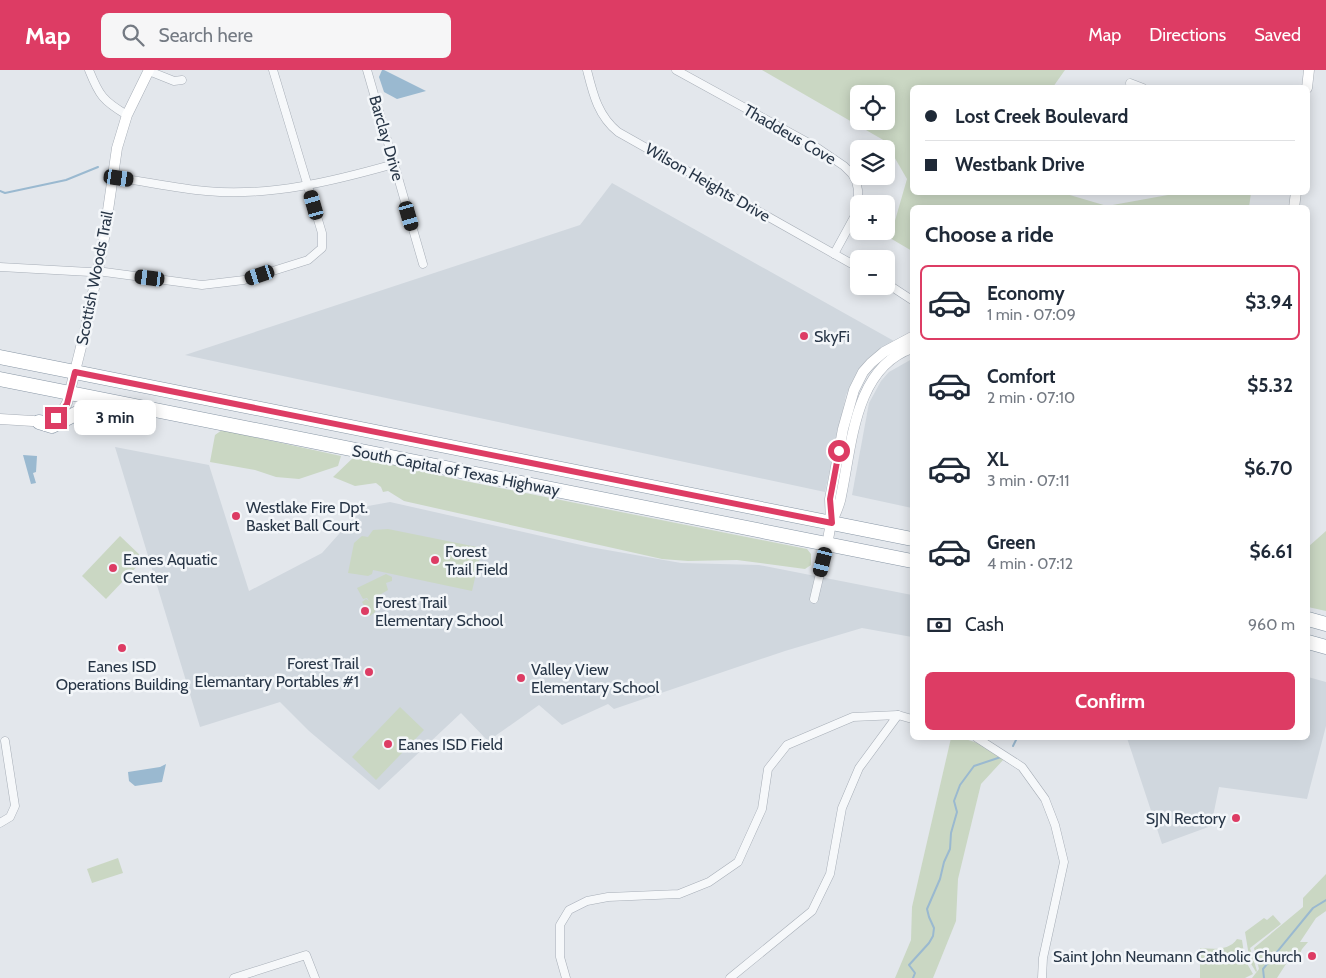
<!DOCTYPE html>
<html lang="en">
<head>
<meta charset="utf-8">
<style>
	:root { --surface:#fff; --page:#f6f6f7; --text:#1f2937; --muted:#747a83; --line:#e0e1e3; --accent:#dd3c64 }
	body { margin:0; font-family:Cabin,sans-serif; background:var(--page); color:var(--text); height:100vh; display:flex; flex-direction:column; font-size:19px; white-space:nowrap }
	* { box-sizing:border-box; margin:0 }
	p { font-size:16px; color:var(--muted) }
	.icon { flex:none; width:28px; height:28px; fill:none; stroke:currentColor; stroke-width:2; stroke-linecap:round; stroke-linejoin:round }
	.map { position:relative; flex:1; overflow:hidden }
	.side { position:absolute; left:910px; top:135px; width:400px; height:535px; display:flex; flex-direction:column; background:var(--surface); border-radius:8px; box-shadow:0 2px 12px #0003 }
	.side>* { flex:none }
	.banner { position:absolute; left:910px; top:15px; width:400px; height:110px; border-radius:8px; box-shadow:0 2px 12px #0003; display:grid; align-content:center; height:110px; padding:0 15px; background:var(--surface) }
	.tools { position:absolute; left:850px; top:15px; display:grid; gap:10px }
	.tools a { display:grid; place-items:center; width:45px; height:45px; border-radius:8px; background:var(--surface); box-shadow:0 2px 12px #0003; font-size:25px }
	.end { position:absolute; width:22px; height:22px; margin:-11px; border:6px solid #dd3c64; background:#fff; box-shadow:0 0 0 2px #fff }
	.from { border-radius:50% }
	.bubble { position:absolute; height:35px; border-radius:8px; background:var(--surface); box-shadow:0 2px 12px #0003; font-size:16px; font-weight:700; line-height:35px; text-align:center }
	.car { position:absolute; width:15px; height:30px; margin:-15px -8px; border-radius:6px; box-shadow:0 0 4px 1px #0007; background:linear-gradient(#222 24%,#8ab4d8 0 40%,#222 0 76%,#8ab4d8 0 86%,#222 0) }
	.banner b { display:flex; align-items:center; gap:18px; height:48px; font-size:19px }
	.banner b+b { border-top:1px solid var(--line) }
	.banner i { width:12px; height:12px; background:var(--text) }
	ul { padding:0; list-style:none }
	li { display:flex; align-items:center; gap:15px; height:75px; margin:0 10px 8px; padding:0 5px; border:2px solid transparent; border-radius:8px }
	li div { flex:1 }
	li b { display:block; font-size:19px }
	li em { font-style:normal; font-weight:700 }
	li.on { border-color:var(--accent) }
	li>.icon { width:45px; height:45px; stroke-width:1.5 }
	h2 { padding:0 15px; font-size:22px; line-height:60px }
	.pay { display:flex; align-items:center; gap:12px; height:55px; padding:0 15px; font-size:19px }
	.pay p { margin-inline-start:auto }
	.action { display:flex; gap:10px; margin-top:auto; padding:10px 15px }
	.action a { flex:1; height:58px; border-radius:8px; background:var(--accent); color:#fff; font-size:20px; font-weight:700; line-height:58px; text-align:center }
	header { display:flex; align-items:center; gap:30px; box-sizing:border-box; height:70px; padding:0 25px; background:var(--accent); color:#fff }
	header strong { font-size:24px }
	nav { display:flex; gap:28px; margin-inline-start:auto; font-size:18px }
	.search { width:350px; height:45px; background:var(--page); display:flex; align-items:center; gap:12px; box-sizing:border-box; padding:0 18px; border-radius:8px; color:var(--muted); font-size:19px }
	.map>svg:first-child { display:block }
	.built { fill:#d0d7de }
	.green { fill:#cad7c3; fill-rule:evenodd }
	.water { fill:#9ab9d0 }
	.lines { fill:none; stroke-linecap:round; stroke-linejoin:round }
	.stream { stroke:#9ab9d0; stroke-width:2 }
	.street-casing { stroke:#a7aeb7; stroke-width:9 }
	.secondary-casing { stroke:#a7aeb7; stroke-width:11 }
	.highway-casing { stroke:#8896a5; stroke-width:15 }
	.street { stroke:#f6f8fa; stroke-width:8 }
	.secondary { stroke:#fff; stroke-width:10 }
	.highway { stroke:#fff; stroke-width:14 }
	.route { stroke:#dd3c64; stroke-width:6 }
	.poi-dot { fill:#dd3c64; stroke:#f3f6f9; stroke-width:2 }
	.labels { text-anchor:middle; stroke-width:5; stroke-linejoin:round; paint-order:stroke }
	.street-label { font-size:16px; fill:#283647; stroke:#f3f6f9 }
	.poi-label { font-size:16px; fill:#283647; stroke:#f3f6f9; text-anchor:start }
</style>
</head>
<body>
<header>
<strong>Map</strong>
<div class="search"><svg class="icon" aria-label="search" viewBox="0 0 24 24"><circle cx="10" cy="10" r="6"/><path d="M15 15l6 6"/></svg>Search here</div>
<nav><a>Map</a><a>Directions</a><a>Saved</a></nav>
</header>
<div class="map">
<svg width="1326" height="908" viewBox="0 0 1326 908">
	<rect width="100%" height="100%" fill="#e3e7ec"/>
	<g class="built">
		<path d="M612,113L894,271L866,293L854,308L846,325L825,422L185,285L580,155Z"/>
		<path d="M912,289V438L852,425L869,333L881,311L889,302Z"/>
		<path d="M115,377L209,395L249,521L322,483L355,446L368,436L390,432L590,477L681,493L759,495L912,525V567L862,558L785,581L614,639L608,634L562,655L539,635L488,671L461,643L379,720L309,661L280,632L200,657Z"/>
		<path d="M1308,607L1326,612V656L1307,729L1219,717L1211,756L1162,774L1127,668H1308Z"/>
	</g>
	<g class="green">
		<path d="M762,0H1065L1053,17L912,18V122L1063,123L1107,136L1179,123H1251L1249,137L912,138V181L890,168L907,109L885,71ZM859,24H886V51H859Z"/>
		<path d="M222,360L341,386L338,396L299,409L276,407L255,400L210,392L215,365Z"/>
		<path d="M356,385L460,410L807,479L811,484V495L805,499L737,490L688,491L662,489L404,431L388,421L383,422L381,417L376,413L355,416L333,407Z"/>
		<path d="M388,459L482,478L472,521L373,500L372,504L368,506L348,503L354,473L362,466L368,467L373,460Z"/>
		<path d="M1326,461V541L1308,537V477Z"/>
		<path d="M120,466L144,489L106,529L82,506Z"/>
		<path d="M386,504L392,507V511L386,513L388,520L371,530L380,526L383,533L375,537V542L370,546L362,532L366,529L369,531L367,528L363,529L357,518Z"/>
		<path d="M400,637L424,660L376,710L352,687Z"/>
		<path d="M951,668C974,668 986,677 1004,689L981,714L958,809L956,851L933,908H895L911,870L912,837Z"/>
		<path d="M118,788L123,803L92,813L87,799Z"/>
		<path d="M1326,804V841L1316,848L1300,872H1308L1302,879L1296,892L1293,890V883L1277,908H1252L1259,899L1254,878L1303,837V828Z"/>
		<path d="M1273,845L1281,854L1250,878L1257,901L1256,902L1250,892L1245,862L1264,848L1267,850Z"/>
		<path d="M1237,869L1242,870L1245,890L1253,904L1245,908H1200V878C1213,879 1229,881 1237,869Z"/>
	</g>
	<g class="water">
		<path d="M382,0H384L426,21L397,29L384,22L379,7Z"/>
		<path d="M23,385L37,386L36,402L33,403L36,413L31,414Z"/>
		<path d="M166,694L162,712L135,716L129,711L128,702L160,697Z"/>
	</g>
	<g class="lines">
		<g class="stream">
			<path d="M0,121L5,123L66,110L98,97"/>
			<path d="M1013,676L1017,668"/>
			<path d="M913,908L915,903L909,895L929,873L933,866L934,858L929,847L927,839L940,809L944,792L950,779L951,763L957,742L954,731L960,715L974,696L1001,687"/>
			<path d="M1264,908L1263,899L1313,838L1326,830"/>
		</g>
		<defs>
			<g id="street">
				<path d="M89,0C99,25 103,31 127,45"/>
				<path d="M367,0L423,194"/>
				<path d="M587,0C593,24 598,46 618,62L859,198"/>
				<path d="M676,0L816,77L844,96L852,104L856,111L858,120V140L834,184"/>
				<path d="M149,1L174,11L182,10"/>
				<path d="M1130,13L1143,18"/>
				<path d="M112,107C143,111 175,118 206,121C270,127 334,111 394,94"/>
				<path d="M0,197L90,202L97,201L202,215L244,210L308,190L322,178V163L273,0"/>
				<path d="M886,213L912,230"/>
				<path d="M814,529L827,474"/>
				<path d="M898,645L912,649"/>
				<path d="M977,668L1022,697L1045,729L1055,755L1064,792L1043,888L1042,908"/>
				<path d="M0,753L10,747L15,736L5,671"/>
				<path d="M234,908L306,885L315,908"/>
				<path d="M566,908L560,887V855L569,840L587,831L608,827L679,824L709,812L738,792L762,739L768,699L787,675L853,647L898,645L859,698L842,738L830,804L812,841L730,908"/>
			</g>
			<g id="secondary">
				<path d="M1307,18L1309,0"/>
				<path d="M1294,138L1296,122"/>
				<path d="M0,349L49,352L62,342L67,333L85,261L103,175L117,78L127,45L149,0"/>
				<path d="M831,452L830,429L843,359L854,320L863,302L871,293L884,282L912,267"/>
				<path d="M827,474C829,467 829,459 832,452C835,443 840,435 841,426C852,375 854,298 912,278"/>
			</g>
			<g id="highway">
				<path d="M0,287L912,469"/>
				<path d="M0,309L912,491"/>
				<path d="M39,352L52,356L91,336L107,333"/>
				<path d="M1308,549L1326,554"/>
				<path d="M1308,572L1326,577"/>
			</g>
		</defs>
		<use href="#street" class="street-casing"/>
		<use href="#secondary" class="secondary-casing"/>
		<use href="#highway" class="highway-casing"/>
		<use href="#street" class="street"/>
		<use href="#secondary" class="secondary"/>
		<use href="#highway" class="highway"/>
	</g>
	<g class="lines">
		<path class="route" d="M56,348L67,334L75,302L832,453L830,429L839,381"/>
	</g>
	<g class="poi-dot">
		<circle cx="804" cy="266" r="5"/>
		<circle cx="236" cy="446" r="5"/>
		<circle cx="435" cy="490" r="5"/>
		<circle cx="113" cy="498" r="5"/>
		<circle cx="365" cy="541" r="5"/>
		<circle cx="122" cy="578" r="5"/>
		<circle cx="369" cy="602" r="5"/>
		<circle cx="521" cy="608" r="5"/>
		<circle cx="388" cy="674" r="5"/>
		<circle cx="1236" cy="748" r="5"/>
		<circle cx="1312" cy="886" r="5"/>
	</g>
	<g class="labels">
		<g class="street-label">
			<text transform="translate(790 64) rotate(30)" y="6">Thaddeus Cove</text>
			<text transform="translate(387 68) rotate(74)" y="6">Barclay Drive</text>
			<text transform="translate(708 112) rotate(30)" y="6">Wilson Heights Drive</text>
			<text transform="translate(94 208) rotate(-79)" y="6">Scottish Woods Trail</text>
			<text transform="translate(456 400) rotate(11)" y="6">South Capital of Texas Highway</text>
		</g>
		<g class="poi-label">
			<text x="814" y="272">SkyFi</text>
			<text x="246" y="443">Westlake Fire Dpt.<tspan x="246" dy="18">Basket Ball Court</tspan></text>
			<text x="445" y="487">Forest<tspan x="445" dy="18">Trail Field</tspan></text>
			<text x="123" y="495">Eanes Aquatic<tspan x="123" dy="18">Center</tspan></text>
			<text x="375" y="538">Forest Trail<tspan x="375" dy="18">Elementary School</tspan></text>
			<text x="359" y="599" text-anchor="end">Forest Trail<tspan x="359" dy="18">Elemantary Portables #1</tspan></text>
			<text x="122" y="602" text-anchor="middle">Eanes ISD<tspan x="122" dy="18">Operations Building</tspan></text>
			<text x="531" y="605">Valley View<tspan x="531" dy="18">Elementary School</tspan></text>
			<text x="398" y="680">Eanes ISD Field</text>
			<text x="1226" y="754" text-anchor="end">SJN Rectory</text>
			<text x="1302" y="892" text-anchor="end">Saint John Neumann Catholic Church</text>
		</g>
	</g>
</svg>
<div class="tools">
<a><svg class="icon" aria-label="locate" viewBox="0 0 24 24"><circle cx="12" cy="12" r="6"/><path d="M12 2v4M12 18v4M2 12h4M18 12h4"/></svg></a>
<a><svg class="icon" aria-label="layers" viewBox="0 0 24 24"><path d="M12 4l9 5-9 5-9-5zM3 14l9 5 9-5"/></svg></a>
<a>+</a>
<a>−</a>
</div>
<i class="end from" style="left:839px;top:381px"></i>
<i class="end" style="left:56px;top:348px"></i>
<div class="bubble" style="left:74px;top:330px;width:82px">3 min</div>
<i class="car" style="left:119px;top:108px;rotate:98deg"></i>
<i class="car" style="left:314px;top:135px;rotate:344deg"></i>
<i class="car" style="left:409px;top:146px;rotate:164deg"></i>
<i class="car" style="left:260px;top:205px;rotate:252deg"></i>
<i class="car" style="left:150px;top:208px;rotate:277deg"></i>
<i class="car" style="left:823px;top:492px;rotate:194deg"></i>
<div class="banner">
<b><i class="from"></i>Lost Creek Boulevard</b>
<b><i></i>Westbank Drive</b>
</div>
<section class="side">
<h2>Choose a ride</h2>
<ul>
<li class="on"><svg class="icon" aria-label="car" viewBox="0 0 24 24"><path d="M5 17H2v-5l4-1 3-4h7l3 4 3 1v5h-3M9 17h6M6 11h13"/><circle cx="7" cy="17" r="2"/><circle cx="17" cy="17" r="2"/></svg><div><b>Economy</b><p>1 min · 07:09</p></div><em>$3.94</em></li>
<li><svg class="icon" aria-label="car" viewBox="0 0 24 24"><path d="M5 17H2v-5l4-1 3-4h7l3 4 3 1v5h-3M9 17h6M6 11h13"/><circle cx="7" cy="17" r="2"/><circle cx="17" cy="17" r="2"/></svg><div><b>Comfort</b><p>2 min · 07:10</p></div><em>$5.32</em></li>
<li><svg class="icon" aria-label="car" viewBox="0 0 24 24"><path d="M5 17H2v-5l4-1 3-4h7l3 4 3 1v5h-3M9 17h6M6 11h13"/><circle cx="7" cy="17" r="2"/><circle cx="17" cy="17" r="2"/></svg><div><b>XL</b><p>3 min · 07:11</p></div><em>$6.70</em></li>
<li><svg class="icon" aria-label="car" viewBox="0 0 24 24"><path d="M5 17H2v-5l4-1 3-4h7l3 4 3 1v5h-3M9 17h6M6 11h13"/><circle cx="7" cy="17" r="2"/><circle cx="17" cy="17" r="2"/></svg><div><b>Green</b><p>4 min · 07:12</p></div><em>$6.61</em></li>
</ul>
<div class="pay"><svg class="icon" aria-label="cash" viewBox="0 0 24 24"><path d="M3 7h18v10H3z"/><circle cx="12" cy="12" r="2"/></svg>Cash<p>960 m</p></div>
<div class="action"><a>Confirm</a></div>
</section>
</div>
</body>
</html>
